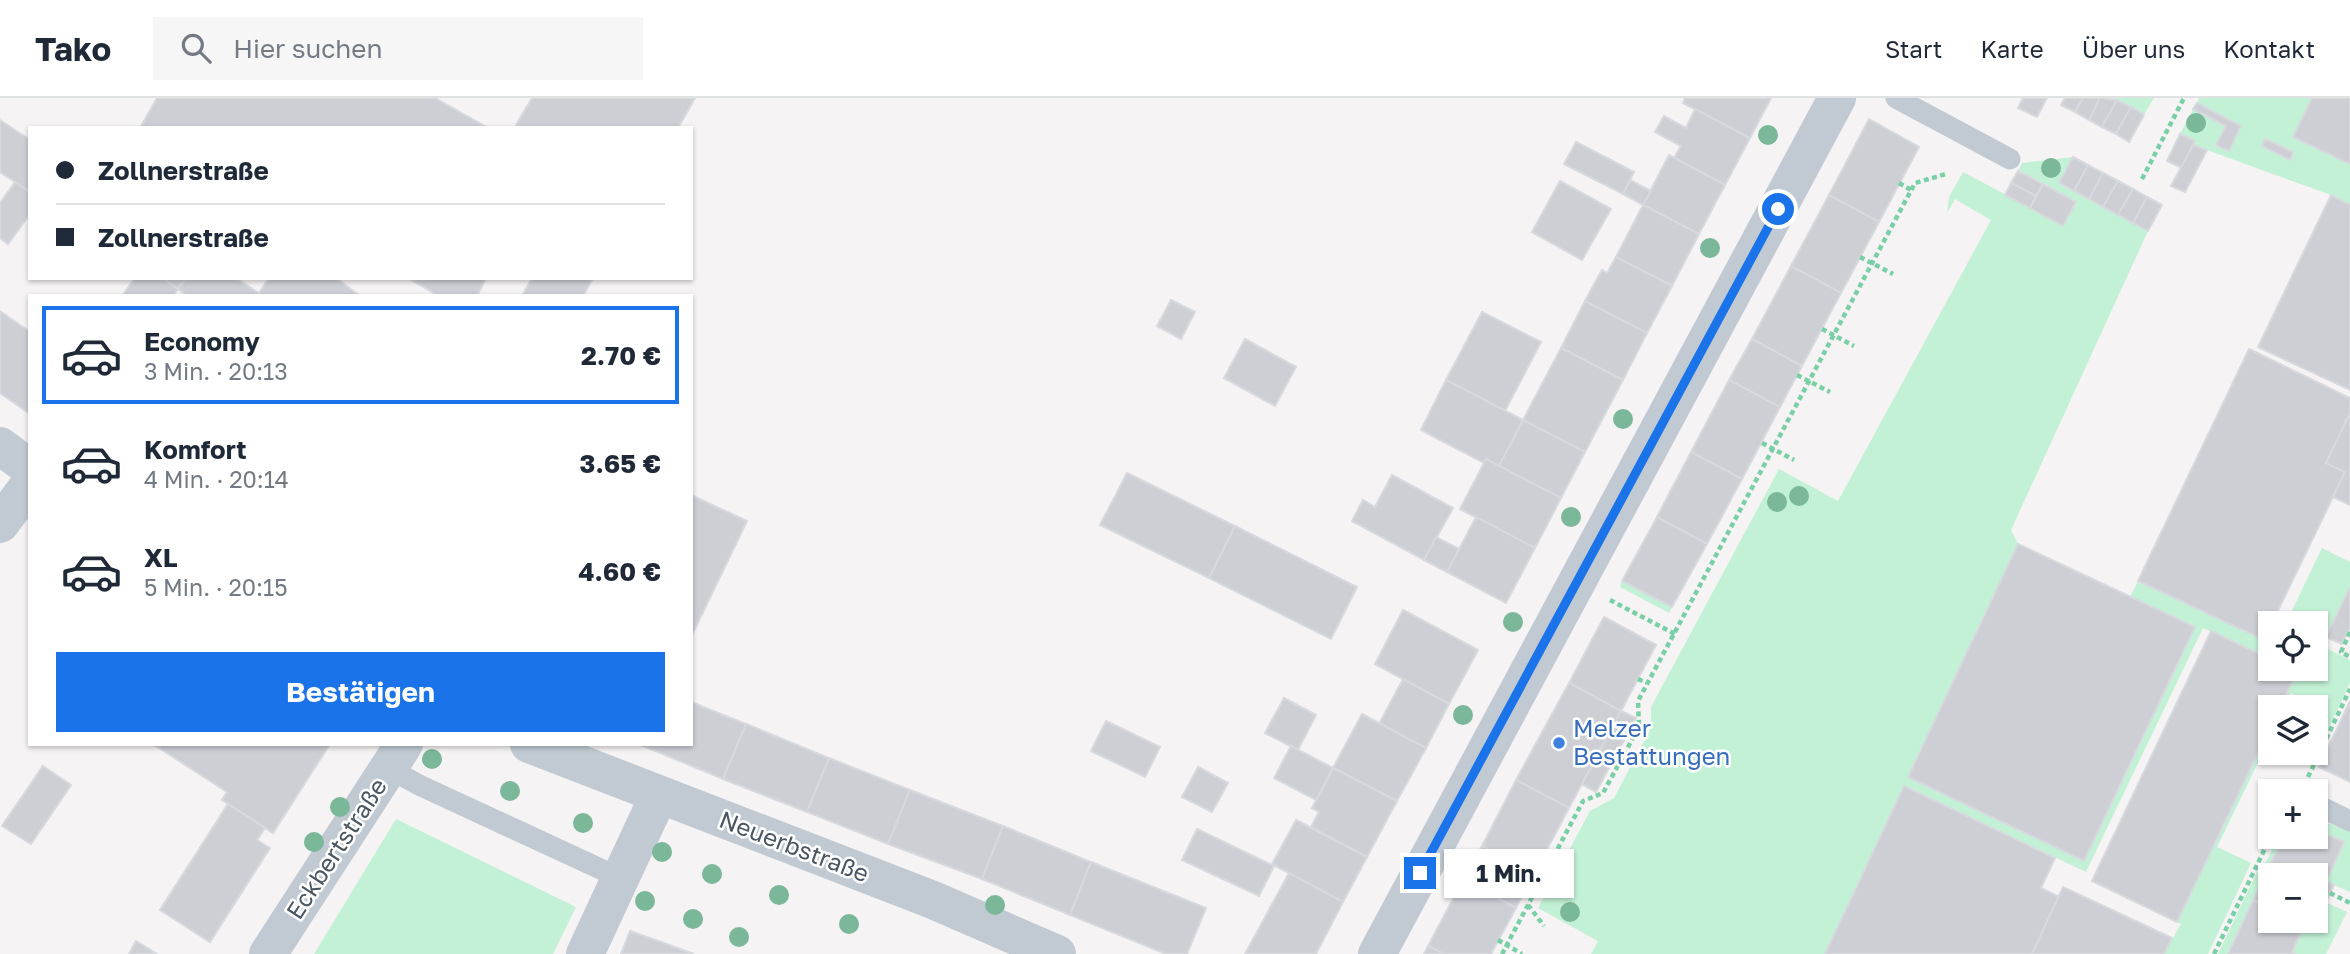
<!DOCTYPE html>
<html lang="de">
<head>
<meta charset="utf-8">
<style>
	:root { --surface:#fff; --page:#f6f6f7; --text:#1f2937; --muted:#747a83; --line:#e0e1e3; --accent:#1a73e8 }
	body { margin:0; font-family:"Golos Text",sans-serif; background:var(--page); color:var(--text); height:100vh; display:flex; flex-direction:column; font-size:26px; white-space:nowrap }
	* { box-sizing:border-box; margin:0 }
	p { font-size:23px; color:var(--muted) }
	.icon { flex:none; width:38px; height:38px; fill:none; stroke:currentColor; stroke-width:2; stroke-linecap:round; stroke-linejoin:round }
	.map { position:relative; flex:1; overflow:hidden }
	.drawer { position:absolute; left:28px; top:196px; width:665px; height:452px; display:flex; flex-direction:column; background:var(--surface); border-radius:0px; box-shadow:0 2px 5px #0004 }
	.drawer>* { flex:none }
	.top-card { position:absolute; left:28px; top:28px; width:665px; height:154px; border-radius:0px; box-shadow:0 2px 5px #0004; display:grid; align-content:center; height:154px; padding:0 28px; background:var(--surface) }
	.buttons { position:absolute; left:2258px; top:513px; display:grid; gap:14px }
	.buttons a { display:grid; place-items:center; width:70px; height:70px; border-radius:0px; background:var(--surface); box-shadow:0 2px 5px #0004; font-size:35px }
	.end { position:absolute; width:32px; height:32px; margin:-16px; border:9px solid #1a73e8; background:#fff; box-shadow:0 0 0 4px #fff }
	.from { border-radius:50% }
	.bubble { position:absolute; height:49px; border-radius:0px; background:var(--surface); box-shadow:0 2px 5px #0004; font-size:23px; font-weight:700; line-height:49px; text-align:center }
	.top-card b { display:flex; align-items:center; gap:24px; height:66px; font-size:26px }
	.top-card b+b { border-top:2px solid var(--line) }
	.top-card i { width:18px; height:18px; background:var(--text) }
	ul { padding:12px 0 0; list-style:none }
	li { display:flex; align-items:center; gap:21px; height:98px; margin:0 14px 10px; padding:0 14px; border:4px solid transparent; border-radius:0px }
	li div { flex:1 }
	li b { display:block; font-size:26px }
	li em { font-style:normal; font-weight:700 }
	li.current { border-color:var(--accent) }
	li>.icon { width:63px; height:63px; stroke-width:1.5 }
	.action { display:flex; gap:14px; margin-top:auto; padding:14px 28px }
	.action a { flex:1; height:80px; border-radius:0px; background:var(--accent); color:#fff; font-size:28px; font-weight:700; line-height:80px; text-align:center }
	header { display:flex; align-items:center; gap:42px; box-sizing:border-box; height:98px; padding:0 35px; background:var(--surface); border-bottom:2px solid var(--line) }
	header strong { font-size:33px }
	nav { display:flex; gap:38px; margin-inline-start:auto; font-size:24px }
	.search { width:490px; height:63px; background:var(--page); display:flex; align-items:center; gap:18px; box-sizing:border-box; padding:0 24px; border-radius:0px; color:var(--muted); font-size:26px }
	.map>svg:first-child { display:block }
	.green { fill:#c3f1d5 }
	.building { fill:#cdcfd5; stroke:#d7d9de; stroke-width:2 }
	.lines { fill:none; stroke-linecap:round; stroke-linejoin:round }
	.path { stroke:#7ad0a6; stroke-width:4.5; stroke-dasharray:5 3.5; stroke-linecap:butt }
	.service { stroke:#c1cad2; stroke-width:21 }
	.minor { stroke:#c1cad2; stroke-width:38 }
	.tertiary { stroke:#c1cad2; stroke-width:38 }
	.tree { fill:#7bb799 }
	.route { stroke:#1a73e8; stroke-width:9 }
	.shop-dot { fill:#3f7fe0; stroke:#fff; stroke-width:2.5 }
	.labels { text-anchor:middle; stroke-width:5; stroke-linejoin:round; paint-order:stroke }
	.shop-label { font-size:24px; fill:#366cbe; stroke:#fff; text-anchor:start }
	.street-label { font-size:24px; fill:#4a5661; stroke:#fff }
</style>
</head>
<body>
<header>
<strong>Tako</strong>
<div class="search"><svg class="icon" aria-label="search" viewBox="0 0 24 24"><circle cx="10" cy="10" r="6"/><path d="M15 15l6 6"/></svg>Hier suchen</div>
<nav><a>Start</a><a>Karte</a><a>Über uns</a><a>Kontakt</a></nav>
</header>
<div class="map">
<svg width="2350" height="856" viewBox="0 0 2350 856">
	<rect width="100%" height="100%" fill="#f5f3f3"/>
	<g class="green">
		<path d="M2113,0H2154L2144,17Z"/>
		<path d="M2199,0H2312L2293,39L2350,66V107L2331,97L2193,47L2194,43L2180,36L2193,11L2226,28L2216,46L2228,53L2241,28L2197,5Z"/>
		<path d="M2073,59L2059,86L2148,133L2011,432L2018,446L1908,679L2084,762L2195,530L2130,499L2138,483L2270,545V561L2203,530L2086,774L1904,688L1825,856H1591L1598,843L1538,810L1590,713L1614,700L1651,630V609L1779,371L1838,403L1991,122L1955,101L1947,115L1949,99L1963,74L2063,127L2076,104L2018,73L2022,65Z"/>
		<path d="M2322,450L2350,464V489L2322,548L2350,562V585L2319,650L2315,648V642L2323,625L2316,622L2322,610L2291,595L2284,609H2280L2297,574L2290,571L2315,570V525H2286Z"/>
		<path d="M1622,483L1672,509L1669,515L1620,489Z"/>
		<path d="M2270,630V640L2217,749L2251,765L2208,856H2164L2181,826L2177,824Z"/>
		<path d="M396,721L576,809L553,856H314Z"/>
		<path d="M2315,721L2350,733V794L2326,783L2344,744L2315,731Z"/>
		<path d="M2274,748L2278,751L2228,856H2218L2257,774L2263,770Z"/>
		<path d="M2317,800L2347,814L2326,856H2295L2292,854L2307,823L2315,822Z"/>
	</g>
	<g class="building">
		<path d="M157,0H435L488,30H140Z"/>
		<path d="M532,0H695L678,30H522L516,27Z"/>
		<path d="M1685,0H1771L1750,40L1683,5Z"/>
		<path d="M2023,0H2047L2037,19L2018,10Z"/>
		<path d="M2065,0H2083L2075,14L2061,7Z"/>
		<path d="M2083,0H2100L2089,22L2075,14Z"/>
		<path d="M2100,0L2117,2L2102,29L2089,22Z"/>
		<path d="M2312,0H2350V66L2293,39Z"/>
		<path d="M2117,2L2131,9L2116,36L2102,29Z"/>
		<path d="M2197,5L2241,28L2229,53L2216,47L2226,28L2193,11Z"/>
		<path d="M2131,9L2144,17L2129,44L2116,36Z"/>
		<path d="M1695,11L1750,40L1725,87L1674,60L1681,48L1655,34L1664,18L1686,30Z"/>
		<path d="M1869,21L1919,49L1879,124L1829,97Z"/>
		<path d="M0,22L30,42V94L0,74Z"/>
		<path d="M2180,36L2195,43L2182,70L2167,63Z"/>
		<path d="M2265,41L2293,54L2290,62L2262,48Z"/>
		<path d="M1576,44L1634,74L1623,96L1564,66Z"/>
		<path d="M2193,47L2207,52L2185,94L2171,88Z"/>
		<path d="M1669,57L1725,87L1699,136L1643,107Z"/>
		<path d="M2073,59L2088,67L2074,93L2059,85Z"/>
		<path d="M2088,67L2103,75L2089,101L2074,93Z"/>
		<path d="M2018,73L2043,86L2036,98L2011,85Z"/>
		<path d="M2103,75L2118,83L2103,109L2089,101Z"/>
		<path d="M1630,82L1651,93L1643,107L1623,96Z"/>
		<path d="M1560,83L1611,111L1582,162L1532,134Z"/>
		<path d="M2118,83L2133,91L2118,117L2103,109Z"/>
		<path d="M15,84L30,94V116L8,146L0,140V105Z"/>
		<path d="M2011,85L2036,98L2030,110L2005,97Z"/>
		<path d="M2043,86L2076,104L2063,128L2030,110Z"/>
		<path d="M2133,91L2147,99L2133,125L2118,117Z"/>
		<path d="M1829,97L1879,124L1841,195L1791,168Z"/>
		<path d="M2331,97L2350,107V292L2258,249Z"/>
		<path d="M2147,99L2162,107L2148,133L2133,125Z"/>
		<path d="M1643,107L1699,136L1672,188L1616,159Z"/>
		<path d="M1616,159L1672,188L1647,235L1585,203L1602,172L1607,175Z"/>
		<path d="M1791,168L1841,195L1802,268L1752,241Z"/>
		<path d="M135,180H163L178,191L173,198H122Z"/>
		<path d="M163,180H186L178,191Z"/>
		<path d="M186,180H236L263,198H188L178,191Z"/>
		<path d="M269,180H336L360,198H263L259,195Z"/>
		<path d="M408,180H486L477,198H439Z"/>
		<path d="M532,180H593L583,198H522Z"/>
		<path d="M1171,202L1195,214L1181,241L1157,228Z"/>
		<path d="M1585,203L1647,235L1623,282L1561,250Z"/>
		<path d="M0,213L30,234V316L0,295Z"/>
		<path d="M1482,214L1541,244L1505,313L1446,282Z"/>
		<path d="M1245,241L1296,269L1275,308L1224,280Z"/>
		<path d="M1752,241L1802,268L1780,309L1729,282Z"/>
		<path d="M1561,250L1623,282L1585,354L1523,322Z"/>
		<path d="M2249,251L2350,300V315L2326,365L2345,374L2272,525H2270L2264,542L2138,483Z"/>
		<path d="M1446,282L1523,322L1499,368L1486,361L1484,365L1421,332Z"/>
		<path d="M1729,282L1780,309L1742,381L1691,354Z"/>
		<path d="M2350,315V407L2333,399L2345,374L2326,365Z"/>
		<path d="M1523,322L1585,354L1561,400L1499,368Z"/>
		<path d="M1691,354L1742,381L1707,446L1657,419Z"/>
		<path d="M1486,361L1561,400L1535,450L1460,411Z"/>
		<path d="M1127,375L1235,428L1209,480L1100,427Z"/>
		<path d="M1392,377L1453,410L1424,462L1352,423L1363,402L1375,409Z"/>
		<path d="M691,397L747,423L692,537L691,536Z"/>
		<path d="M1476,419L1535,450L1506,505L1447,474Z"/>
		<path d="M1657,419L1707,446L1672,509L1622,483Z"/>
		<path d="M1235,428L1357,489L1331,541L1209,480Z"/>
		<path d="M1436,439L1459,451L1447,474L1424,462Z"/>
		<path d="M2018,446L2195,529L2084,763L1908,679Z"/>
		<path d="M2350,489V529L2342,546L2326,539Z"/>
		<path d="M1403,512L1478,552L1449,606L1375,566Z"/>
		<path d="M1604,519L1656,547L1621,613L1569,585Z"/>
		<path d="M2211,533L2270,561V570H2290L2297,574L2280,609H2270V630L2177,824L2092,783Z"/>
		<path d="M1403,581L1449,606L1426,650L1379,626Z"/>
		<path d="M1569,585L1621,613L1569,710L1516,682Z"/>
		<path d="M1284,600L1316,617L1298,652L1265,635Z"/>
		<path d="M2350,603V684L2319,669Z"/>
		<path d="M691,604L746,626L723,681L641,647L691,646Z"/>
		<path d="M1621,613L1636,620L1596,694L1582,686Z"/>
		<path d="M1362,616L1426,650L1397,703L1333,670Z"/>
		<path d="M1106,623L1160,649L1145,679L1091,653Z"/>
		<path d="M746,626L829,660L807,714L723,681Z"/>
		<path d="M153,646H330L273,735L222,702L227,694Z"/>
		<path d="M1291,648L1333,670L1316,702L1274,680Z"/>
		<path d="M829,660L910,692L888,746L807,714Z"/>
		<path d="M43,668L71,687L31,746L2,728Z"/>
		<path d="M1198,669L1228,685L1212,714L1182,699Z"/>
		<path d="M1333,670L1397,703L1367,759L1311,729L1319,714L1312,710Z"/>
		<path d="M1516,682L1569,710L1534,776L1482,748Z"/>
		<path d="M1904,688L2055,760L2041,790L2059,799L2032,856H1825Z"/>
		<path d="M910,692L1003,728L982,781L888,746Z"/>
		<path d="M228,706L265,730L257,742L270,750L210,844L160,812Z"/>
		<path d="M1296,722L1367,759L1343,804L1272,766Z"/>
		<path d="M1003,728L1091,764L1070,817L982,781Z"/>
		<path d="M1197,731L1274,768L1259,798L1182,762Z"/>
		<path d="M2315,731L2344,744L2326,783L2334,787L2326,804L2317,800L2315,804V777H2270V810L2253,802L2284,738H2315Z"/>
		<path d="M1482,748L1534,776L1516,810L1463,782Z"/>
		<path d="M1091,764L1206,810L1187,856H1166L1070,817Z"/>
		<path d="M1289,775L1343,804L1316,856H1245Z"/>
		<path d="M1463,782L1516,810L1491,856H1444L1428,848Z"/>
		<path d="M2063,789L2172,840L2164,856H2032Z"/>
		<path d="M2253,802L2270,810V822H2297L2305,826L2292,854L2295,856H2228Z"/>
		<path d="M630,833L661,844L694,856H621Z"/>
		<path d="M136,843L157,856H129Z"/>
		<path d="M1428,848L1444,856H1424Z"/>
	</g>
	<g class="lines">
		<g class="path">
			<path d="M2142,81L2184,0"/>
			<path d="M1899,85L1911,92"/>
			<path d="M1860,159L1893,176"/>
			<path d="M1822,231L1854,248"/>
			<path d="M1797,277L1830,294"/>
			<path d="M1762,345L1794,362"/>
			<path d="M1610,502L1675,536"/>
			<path d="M2350,534L2341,554L2350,559"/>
			<path d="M1638,581L1647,585"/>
			<path d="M2315,623L2319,628L2315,637"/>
			<path d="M2308,679L2350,591"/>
			<path d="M2330,795L2350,805"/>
			<path d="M1528,807L1544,828"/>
			<path d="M1498,842L1522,856"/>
			<path d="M1502,856L1583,703L1603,695L1639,629L1638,603L1915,85L1946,76"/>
			<path d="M2214,856L2271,738"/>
		</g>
		<g class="service">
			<path d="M1896,0L2010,61"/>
			<path d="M390,671L419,687L620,780"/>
			<path d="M2315,706L2350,723"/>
		</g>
		<g class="minor">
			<path d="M0,348L30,370"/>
			<path d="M0,426L30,386"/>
			<path d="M529,646L933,802L1057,856"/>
			<path d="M268,856L404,646"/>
			<path d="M585,856L659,697"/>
		</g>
		<path class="tertiary" d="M1377,856L1837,0"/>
	</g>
	<g class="tree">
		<circle cx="2196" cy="25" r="10"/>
		<circle cx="1768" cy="37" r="10"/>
		<circle cx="2051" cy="70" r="10"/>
		<circle cx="1710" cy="150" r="10"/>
		<circle cx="1623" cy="321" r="10"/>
		<circle cx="1799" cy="398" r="10"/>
		<circle cx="1777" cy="404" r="10"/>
		<circle cx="1571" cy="419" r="10"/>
		<circle cx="1513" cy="524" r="10"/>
		<circle cx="1463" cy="617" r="10"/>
		<circle cx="432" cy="661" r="10"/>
		<circle cx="510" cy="693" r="10"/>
		<circle cx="340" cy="709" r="10"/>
		<circle cx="583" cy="725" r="10"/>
		<circle cx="314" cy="744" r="10"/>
		<circle cx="662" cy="754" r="10"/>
		<circle cx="712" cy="776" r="10"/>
		<circle cx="779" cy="797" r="10"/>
		<circle cx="645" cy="803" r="10"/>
		<circle cx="995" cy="807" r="10"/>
		<circle cx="1570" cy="814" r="10"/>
		<circle cx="693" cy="821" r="10"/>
		<circle cx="849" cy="826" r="10"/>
		<circle cx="739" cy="839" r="10"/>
	</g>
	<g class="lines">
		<path class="route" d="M1420,775L1778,111"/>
	</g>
	<circle class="shop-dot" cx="1559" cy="645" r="7"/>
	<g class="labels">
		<g class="shop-label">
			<text x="1573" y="639">Melzer<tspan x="1573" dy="28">Bestattungen</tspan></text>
		</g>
		<g class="street-label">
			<text transform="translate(794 749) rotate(21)" y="8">Neuerbstraße</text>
			<text transform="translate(337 751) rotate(-57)" y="8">Eckbertstraße</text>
		</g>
	</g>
</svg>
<div class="buttons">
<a><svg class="icon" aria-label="locate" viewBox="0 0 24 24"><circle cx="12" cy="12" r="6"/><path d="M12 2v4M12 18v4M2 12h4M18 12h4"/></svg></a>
<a><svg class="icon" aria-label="layers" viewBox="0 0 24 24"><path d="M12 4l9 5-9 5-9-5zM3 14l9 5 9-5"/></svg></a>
<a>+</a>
<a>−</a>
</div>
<i class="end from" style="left:1778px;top:111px"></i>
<i class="end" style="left:1420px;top:775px"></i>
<div class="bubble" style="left:1444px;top:751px;width:130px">1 Min.</div>
<div class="top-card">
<b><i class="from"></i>Zollnerstraße</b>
<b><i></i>Zollnerstraße</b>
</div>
<section class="drawer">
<ul>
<li class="current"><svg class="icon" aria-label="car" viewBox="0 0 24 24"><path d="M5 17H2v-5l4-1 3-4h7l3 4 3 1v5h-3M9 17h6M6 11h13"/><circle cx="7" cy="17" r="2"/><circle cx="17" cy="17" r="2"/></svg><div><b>Economy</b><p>3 Min. · 20:13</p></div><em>2.70 €</em></li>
<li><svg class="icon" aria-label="car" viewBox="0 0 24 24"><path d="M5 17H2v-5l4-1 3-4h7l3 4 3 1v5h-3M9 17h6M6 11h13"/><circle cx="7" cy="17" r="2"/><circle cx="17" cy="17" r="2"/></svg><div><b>Komfort</b><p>4 Min. · 20:14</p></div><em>3.65 €</em></li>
<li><svg class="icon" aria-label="car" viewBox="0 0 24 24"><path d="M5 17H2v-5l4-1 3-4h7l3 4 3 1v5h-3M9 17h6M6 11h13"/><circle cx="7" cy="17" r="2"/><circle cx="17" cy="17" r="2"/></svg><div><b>XL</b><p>5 Min. · 20:15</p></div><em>4.60 €</em></li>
</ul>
<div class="action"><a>Bestätigen</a></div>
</section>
</div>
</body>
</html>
